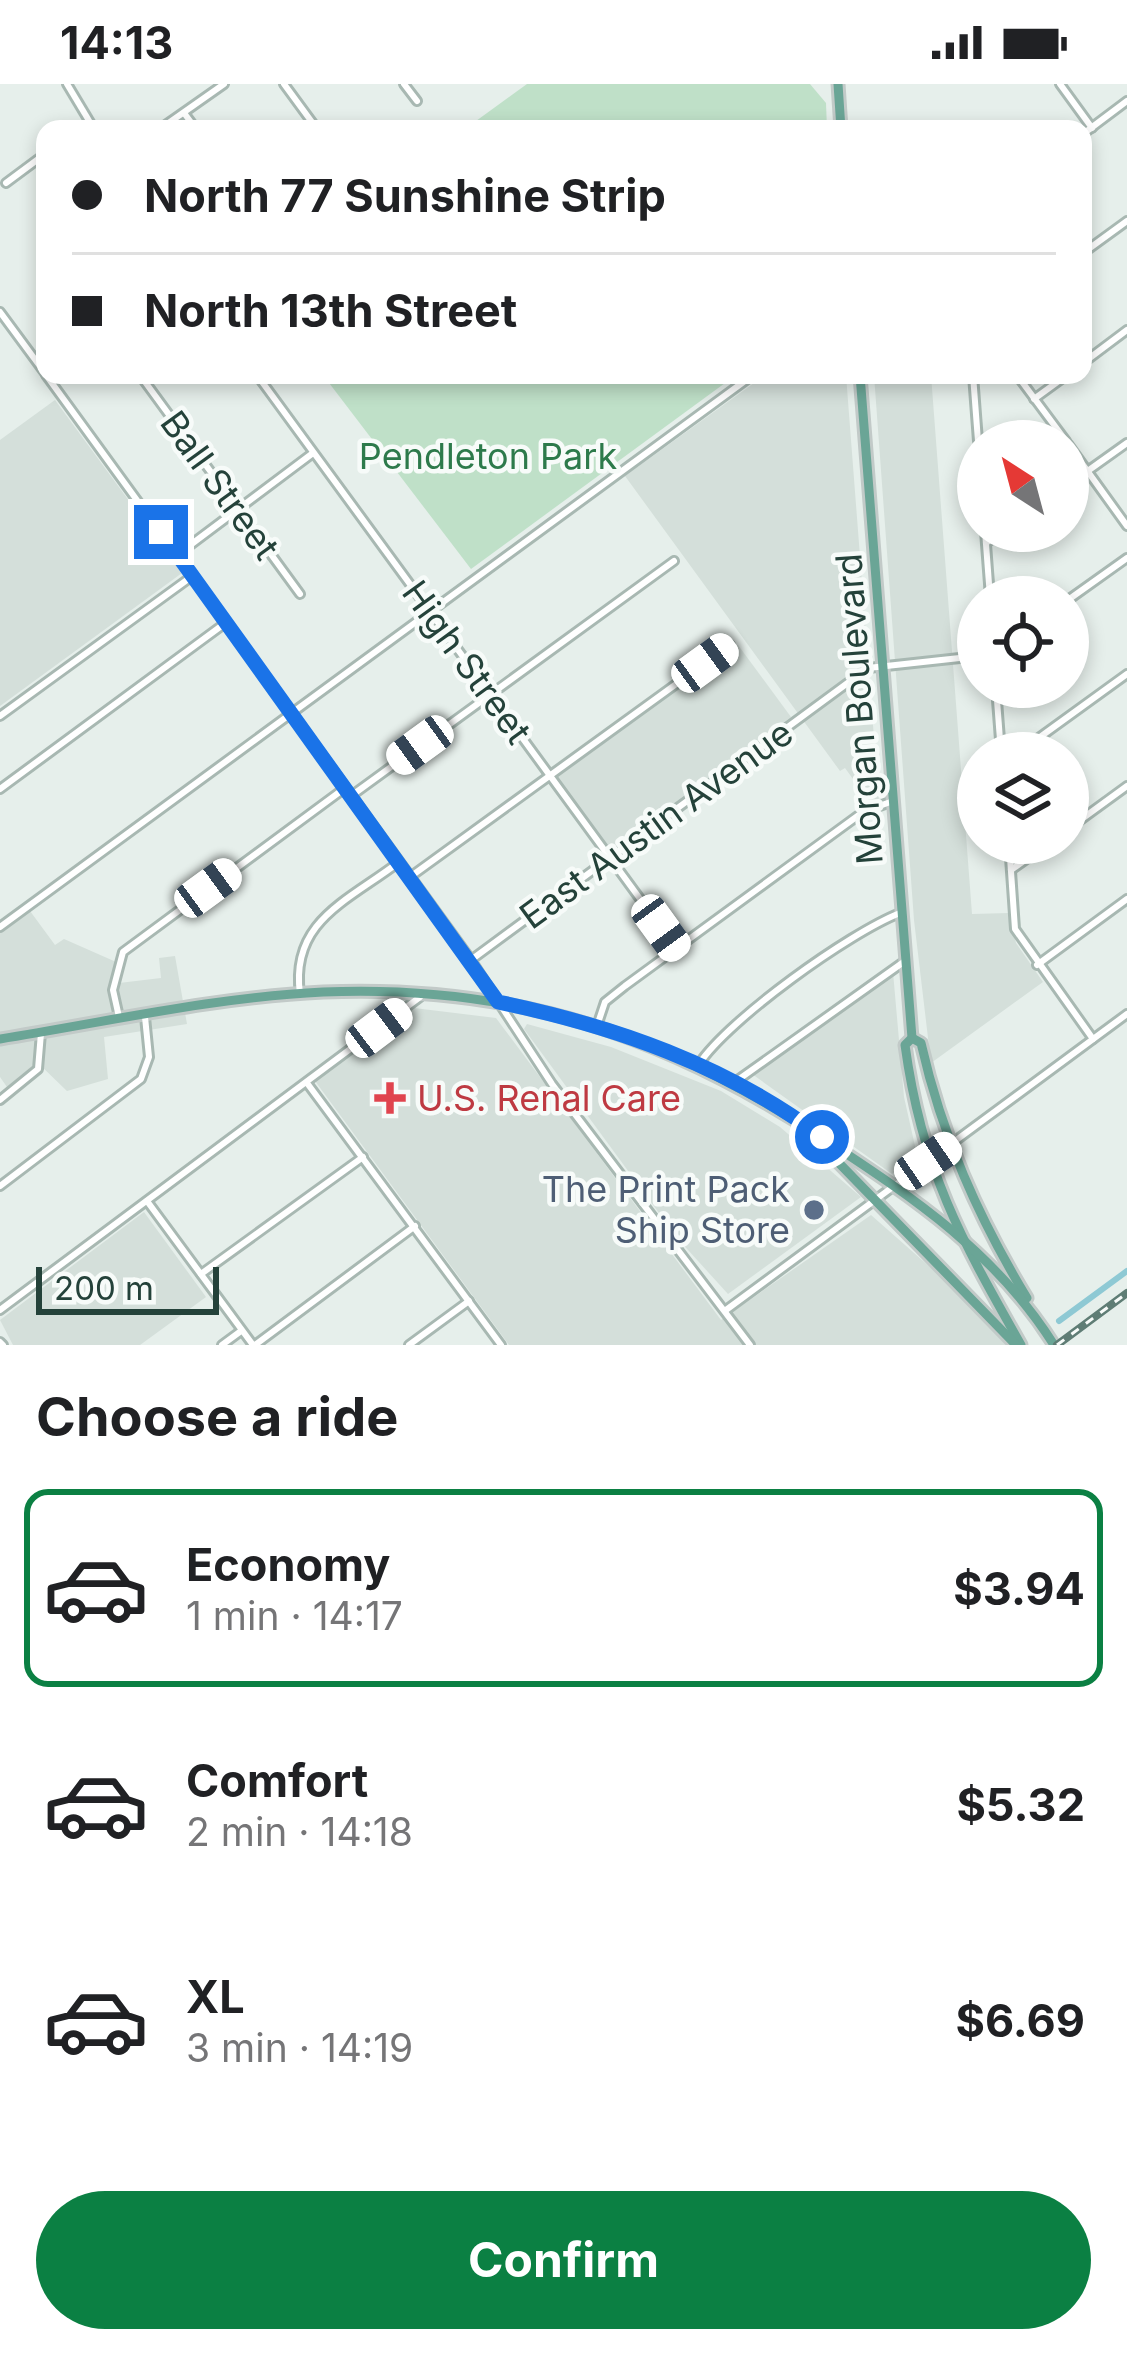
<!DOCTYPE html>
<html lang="en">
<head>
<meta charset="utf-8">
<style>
	:root { --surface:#fff; --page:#f6f6f6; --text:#202124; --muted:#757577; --line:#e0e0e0; --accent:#0b8043 }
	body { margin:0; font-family:Inter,sans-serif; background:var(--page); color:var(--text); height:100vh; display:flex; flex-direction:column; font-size:45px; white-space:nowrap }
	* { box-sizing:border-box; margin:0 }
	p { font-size:39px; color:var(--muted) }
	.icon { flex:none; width:66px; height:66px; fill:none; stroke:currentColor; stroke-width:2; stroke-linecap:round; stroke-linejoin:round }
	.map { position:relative; height:1261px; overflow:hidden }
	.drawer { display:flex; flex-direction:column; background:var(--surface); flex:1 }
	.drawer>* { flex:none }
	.hud { position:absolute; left:36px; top:36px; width:1056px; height:264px; border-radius:24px; box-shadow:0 6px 18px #0003; display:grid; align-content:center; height:264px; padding:0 36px; background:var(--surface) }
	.needle { width:78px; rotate:324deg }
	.controls { position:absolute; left:957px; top:336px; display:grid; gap:24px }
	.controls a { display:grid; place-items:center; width:132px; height:132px; border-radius:50%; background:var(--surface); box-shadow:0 6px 18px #0003; font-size:60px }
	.scale { position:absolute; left:36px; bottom:30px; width:183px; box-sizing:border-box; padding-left:12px; border:6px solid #24423a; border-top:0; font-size:33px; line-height:42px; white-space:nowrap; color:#24423a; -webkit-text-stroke:9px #f7fbf9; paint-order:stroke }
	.end { position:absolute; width:54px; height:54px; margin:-27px; border:15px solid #1a73e8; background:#fff; box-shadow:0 0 0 6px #fff }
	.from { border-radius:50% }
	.car { position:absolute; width:36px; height:72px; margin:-36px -18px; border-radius:15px; box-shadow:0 0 9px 3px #0007; background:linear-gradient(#fff 24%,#345 0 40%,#fff 0 76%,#345 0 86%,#fff 0) }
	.hud b { display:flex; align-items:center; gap:42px; height:114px; font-size:45px }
	.hud b+b { border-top:3px solid var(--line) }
	.hud i { width:30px; height:30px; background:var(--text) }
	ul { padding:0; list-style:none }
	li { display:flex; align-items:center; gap:36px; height:198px; margin:0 24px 18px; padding:0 12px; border:6px solid transparent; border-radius:24px }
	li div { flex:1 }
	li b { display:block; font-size:45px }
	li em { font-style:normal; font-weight:700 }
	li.on { border-color:var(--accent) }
	li>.icon { width:108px; height:108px; stroke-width:1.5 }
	h2 { padding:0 36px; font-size:54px; line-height:144px }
	.cta { display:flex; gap:24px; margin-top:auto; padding:24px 36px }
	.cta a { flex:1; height:138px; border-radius:72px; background:var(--accent); color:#fff; font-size:48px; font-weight:700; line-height:138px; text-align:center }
	.status { display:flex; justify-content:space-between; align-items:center; height:84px; padding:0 60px; background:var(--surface); direction:ltr }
	.status svg { height:33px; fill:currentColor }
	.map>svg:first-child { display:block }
	.built { fill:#d4dfda }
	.green { fill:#bfe0c8 }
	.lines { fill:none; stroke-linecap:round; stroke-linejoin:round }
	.canal { stroke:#8ec9d4; stroke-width:6 }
	.minor-casing { stroke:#a8b8b2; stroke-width:12 }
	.major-casing { stroke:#c2cac8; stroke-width:15 }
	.minor { stroke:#fff; stroke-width:6 }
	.major { stroke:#6aa596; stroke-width:9 }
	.rail-casing { stroke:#5f7d75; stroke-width:8 }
	.rail { stroke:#f7fbf9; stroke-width:3; stroke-dasharray:9; stroke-linecap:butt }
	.route { stroke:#1a73e8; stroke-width:15 }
	.health-dot { fill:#e0444e; stroke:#f7fbf9; stroke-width:4.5 }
	.service-dot { fill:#5c6f8a; stroke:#f7fbf9; stroke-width:4.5 }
	.labels { text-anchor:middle; stroke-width:9; stroke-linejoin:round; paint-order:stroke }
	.park-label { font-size:36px; fill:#2d7a4b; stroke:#f7fbf9 }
	.street-label { font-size:36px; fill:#24423a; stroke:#f7fbf9 }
	.health-label { font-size:36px; fill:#be3a42; stroke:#f7fbf9; text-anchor:start }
	.service-label { font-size:36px; fill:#4e5e75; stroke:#f7fbf9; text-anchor:end }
</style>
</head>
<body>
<div class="status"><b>14:13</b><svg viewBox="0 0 49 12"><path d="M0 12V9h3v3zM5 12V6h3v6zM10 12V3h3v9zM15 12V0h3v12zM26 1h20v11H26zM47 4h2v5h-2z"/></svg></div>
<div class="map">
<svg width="1127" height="1261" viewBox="0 0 1127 1261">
	<rect width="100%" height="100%" fill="#e6efeb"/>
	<g class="built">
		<path d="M765,291H846L880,732L845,684L840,687L625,392Z"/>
		<path d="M874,291H931L972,830L1009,829L1016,859L1043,898L931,979L914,836Z"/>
		<path d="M55,316L182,489L0,622V356Z"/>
		<path d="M738,561L791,633L611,767L556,692Z"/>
		<path d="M30,827L55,861L64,855L123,881L119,899L161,894L159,874L175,872L187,940L104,953L108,995L67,1007L37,978L7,1003L0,993V849Z"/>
		<path d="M893,888L904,1013L917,1071L892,1090L752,990Z"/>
		<path d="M414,924L496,934L721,1236L871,1131L947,1198L1006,1261H509L315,997Z"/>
		<path d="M527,940L611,963L721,1007L780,1043L861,1113L728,1210L678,1155L524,945Z"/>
		<path d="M144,1128L206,1213L140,1261H13L0,1236Z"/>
	</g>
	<g class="green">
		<path d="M527,0H810L826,19L827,45H465Z"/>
		<path d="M323,291H736L471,485Z"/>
	</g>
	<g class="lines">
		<path class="canal" d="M1059,1237L1127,1187"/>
		<defs>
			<g id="minor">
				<path d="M67,0L94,45"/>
				<path d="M284,0L317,45"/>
				<path d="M404,0L417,17"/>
				<path d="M1060,0L1092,44"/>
				<path d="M184,29L196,45"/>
				<path d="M160,45L224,0"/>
				<path d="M1083,50L1127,17"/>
				<path d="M6,99L45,70"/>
				<path d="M1083,169L1127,137"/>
				<path d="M0,228L45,289"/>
				<path d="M1083,279L1127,246"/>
				<path d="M46,291L471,876L552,1000L750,1261"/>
				<path d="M140,291L300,510"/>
				<path d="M257,291L676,864"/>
				<path d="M973,291L978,357"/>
				<path d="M1017,291L1066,357"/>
				<path d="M1034,315L1067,291"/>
				<path d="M1068,360L1127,442"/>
				<path d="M1068,401L1127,359"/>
				<path d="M985,447L990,513"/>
				<path d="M986,459L1003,447"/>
				<path d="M177,471L313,369"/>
				<path d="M1068,516L1127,474"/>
				<path d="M996,603L1001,669"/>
				<path d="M0,632L191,493"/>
				<path d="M1018,669L1127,590"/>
				<path d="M0,705L224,540"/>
				<path d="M351,712L674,477"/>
				<path d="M1068,745L1127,702"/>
				<path d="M1009,759L1015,845L1093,955"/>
				<path d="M1011,786L1049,759"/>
				<path d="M410,793L730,561"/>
				<path d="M0,843L753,291"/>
				<path d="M471,876L868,584L978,572"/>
				<path d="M1037,881L1127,815"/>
				<path d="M300,910C290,837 348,817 399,778"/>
				<path d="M119,933L113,906L123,868L345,704"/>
				<path d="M597,942L605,918L625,902L863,728L893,717"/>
				<path d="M699,980C729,935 849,849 900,829"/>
				<path d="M735,998L905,877"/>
				<path d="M307,999L501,1261"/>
				<path d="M0,1016L38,985L41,949"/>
				<path d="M0,1102L141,995L149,973L145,933"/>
				<path d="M147,1117L253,1261"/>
				<path d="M201,1190L363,1073"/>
				<path d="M0,1226L420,913"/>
				<path d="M726,1226L1127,930"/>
				<path d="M0,1258L3,1261"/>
				<path d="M222,1261L241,1247"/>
				<path d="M255,1261L415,1142"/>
				<path d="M409,1261L469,1217"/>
			</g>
			<g id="major">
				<path d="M838,0L841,45"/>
				<path d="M860,291L912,954L905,961C922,1086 961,1155 1021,1261"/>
				<path d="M912,954L921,959C942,1052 978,1133 1027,1214"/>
				<path d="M0,955C106,938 216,913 323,908C517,900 668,952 827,1057C914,1114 997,1170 1054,1261"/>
				<path d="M833,1061L836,1076L1016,1261"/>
			</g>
		</defs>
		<use href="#minor" class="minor-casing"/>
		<use href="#major" class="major-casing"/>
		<use href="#minor" class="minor"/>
		<use href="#major" class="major"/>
		<defs>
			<path id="rail" d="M1057,1261L1127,1209"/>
		</defs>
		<use href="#rail" class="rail-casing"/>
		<use href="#rail" class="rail"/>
	</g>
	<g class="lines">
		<path class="route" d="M161,448L498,918C614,942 726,981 822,1053"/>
	</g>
	<path class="health-dot" d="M384 996h12v12h12v12h-12v12h-12v-12h-12v-12h12z"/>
	<circle class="service-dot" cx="814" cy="1126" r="12"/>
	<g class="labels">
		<g class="park-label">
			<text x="488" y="385">Pendleton Park</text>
		</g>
		<g class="street-label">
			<text transform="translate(220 401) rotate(54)" y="13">Ball Street</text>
			<text transform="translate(467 578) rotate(54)" y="13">High Street</text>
			<text transform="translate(859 625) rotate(-94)" y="13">Morgan Boulevard</text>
			<text transform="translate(656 740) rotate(-36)" y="13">East Austin Avenue</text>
		</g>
		<g class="health-label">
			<text x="417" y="1027">U.S. Renal Care</text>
		</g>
		<g class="service-label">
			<text x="790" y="1118">The Print Pack<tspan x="790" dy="41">Ship Store</tspan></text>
		</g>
	</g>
</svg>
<div class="controls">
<a><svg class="needle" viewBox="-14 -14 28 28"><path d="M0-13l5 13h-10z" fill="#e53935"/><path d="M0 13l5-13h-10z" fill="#757577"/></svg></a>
<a><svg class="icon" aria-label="locate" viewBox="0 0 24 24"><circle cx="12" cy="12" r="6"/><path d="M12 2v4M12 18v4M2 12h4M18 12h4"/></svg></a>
<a><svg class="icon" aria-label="layers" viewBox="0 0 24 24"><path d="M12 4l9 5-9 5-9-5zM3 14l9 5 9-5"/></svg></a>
</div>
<div class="scale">200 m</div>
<i class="end from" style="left:822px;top:1053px"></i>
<i class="end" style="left:161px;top:448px"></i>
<i class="car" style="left:705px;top:579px;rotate:54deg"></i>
<i class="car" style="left:420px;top:661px;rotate:234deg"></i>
<i class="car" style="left:208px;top:804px;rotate:54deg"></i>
<i class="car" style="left:661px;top:844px;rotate:144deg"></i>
<i class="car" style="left:379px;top:944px;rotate:53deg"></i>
<i class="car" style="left:928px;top:1077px;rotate:56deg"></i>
<div class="hud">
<b><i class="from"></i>North 77 Sunshine Strip</b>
<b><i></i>North 13th Street</b>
</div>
</div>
<section class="drawer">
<h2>Choose a ride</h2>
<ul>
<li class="on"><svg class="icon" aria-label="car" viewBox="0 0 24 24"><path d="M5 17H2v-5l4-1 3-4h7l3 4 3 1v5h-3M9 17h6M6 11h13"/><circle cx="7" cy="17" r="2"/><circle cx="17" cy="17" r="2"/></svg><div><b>Economy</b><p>1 min · 14:17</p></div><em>$3.94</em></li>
<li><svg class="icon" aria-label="car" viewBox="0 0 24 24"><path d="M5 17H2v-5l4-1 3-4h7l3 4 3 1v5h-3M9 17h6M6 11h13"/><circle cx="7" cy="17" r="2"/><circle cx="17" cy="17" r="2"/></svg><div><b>Comfort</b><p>2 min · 14:18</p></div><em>$5.32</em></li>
<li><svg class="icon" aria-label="car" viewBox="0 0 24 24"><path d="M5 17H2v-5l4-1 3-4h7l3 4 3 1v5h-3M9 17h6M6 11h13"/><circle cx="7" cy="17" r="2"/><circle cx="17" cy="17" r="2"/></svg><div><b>XL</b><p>3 min · 14:19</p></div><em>$6.69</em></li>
</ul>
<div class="cta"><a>Confirm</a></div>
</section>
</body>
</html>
